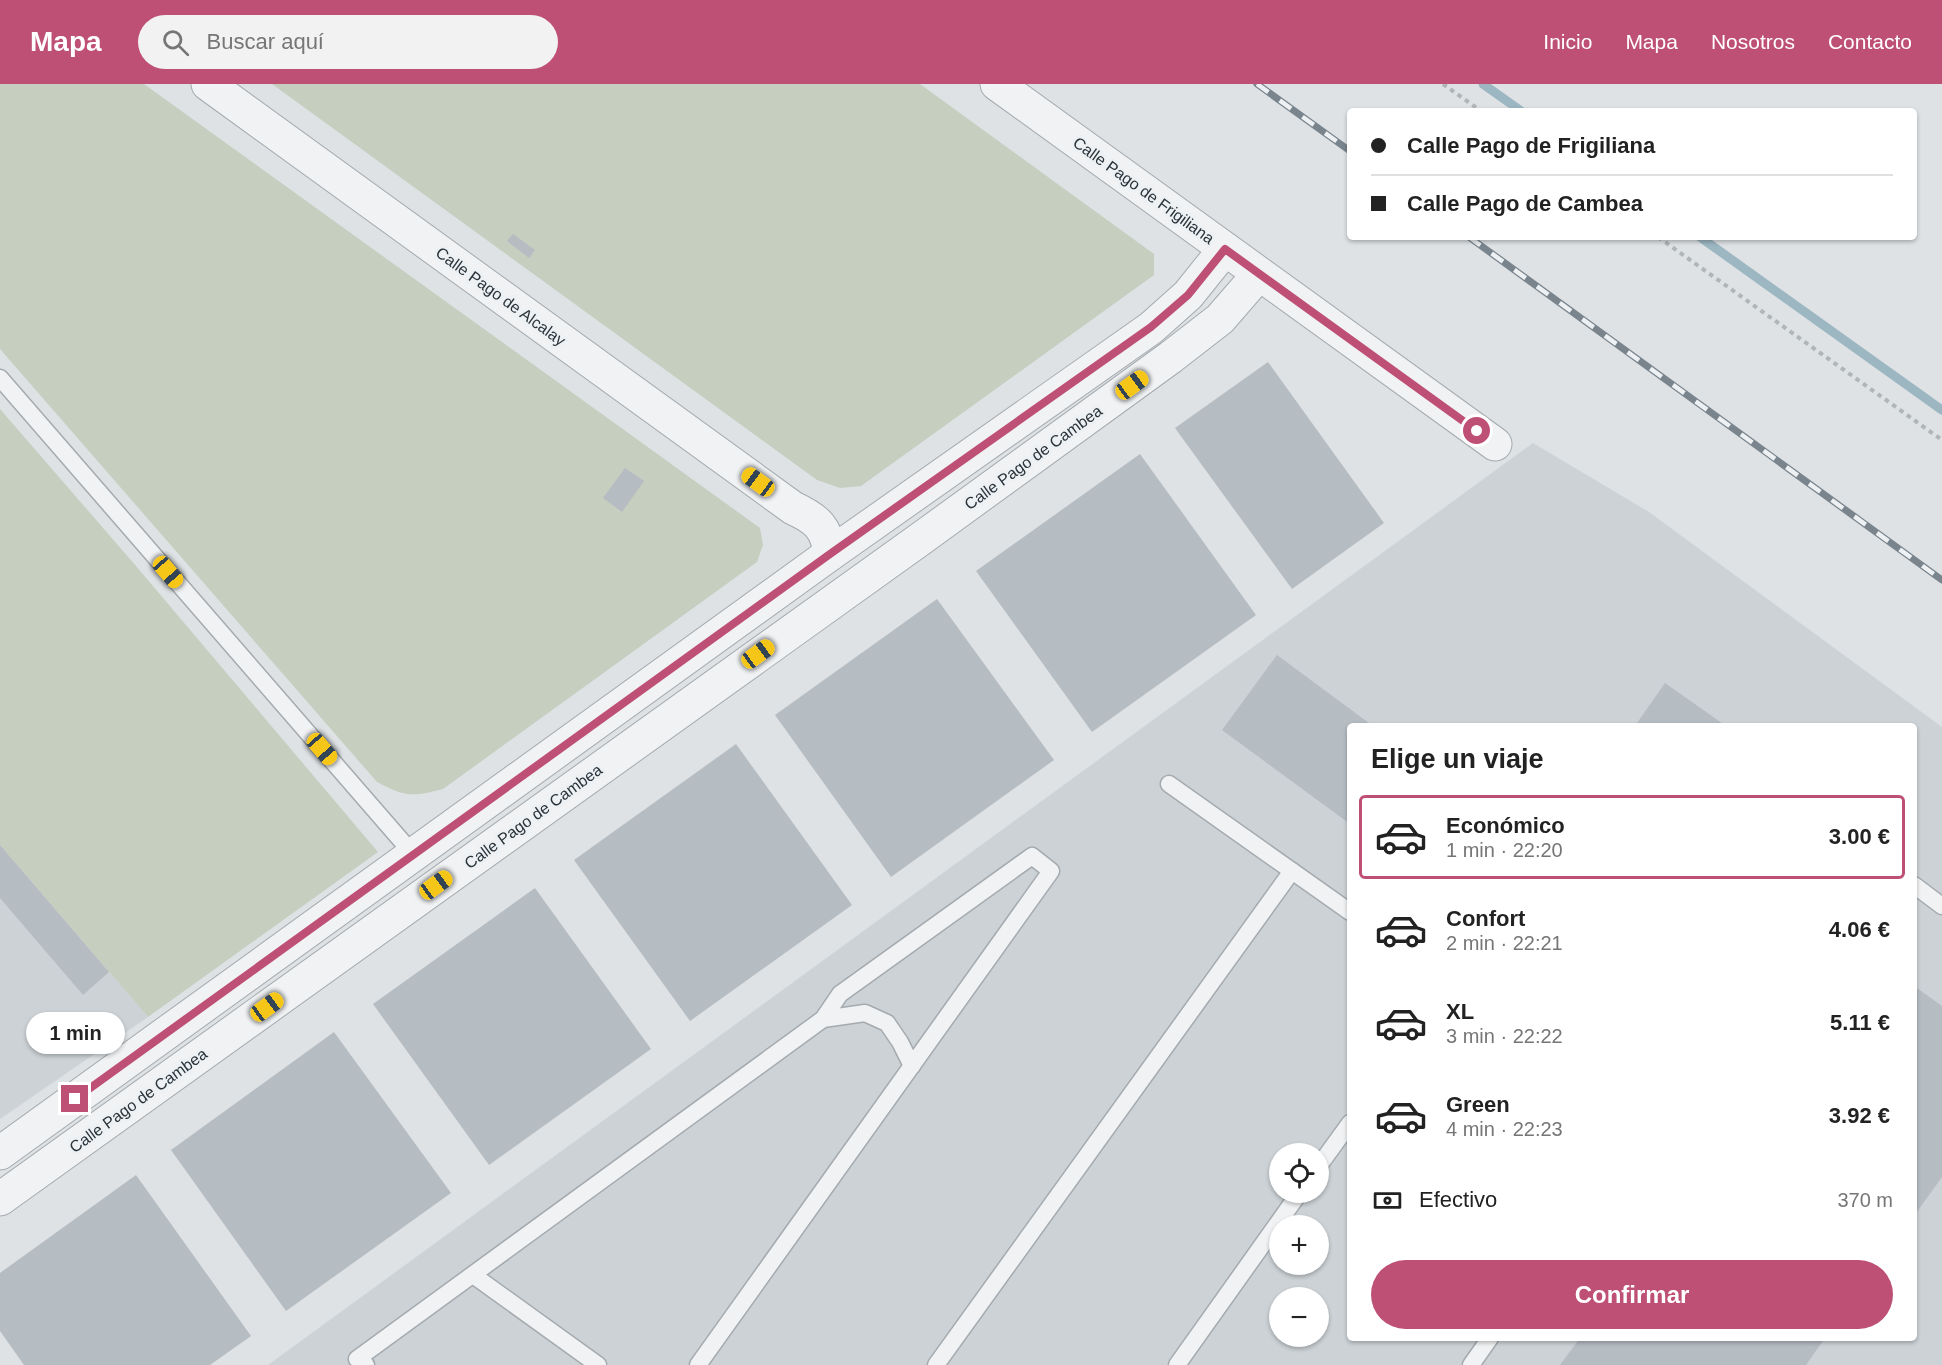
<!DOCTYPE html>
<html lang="es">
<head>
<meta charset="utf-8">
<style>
	:root { --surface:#fff; --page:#f2f2f2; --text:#222; --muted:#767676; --line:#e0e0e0; --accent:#be4f75 }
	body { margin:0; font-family:Arial,sans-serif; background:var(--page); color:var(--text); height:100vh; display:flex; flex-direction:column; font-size:22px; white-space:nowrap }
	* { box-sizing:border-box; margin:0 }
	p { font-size:20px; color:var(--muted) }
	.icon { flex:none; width:33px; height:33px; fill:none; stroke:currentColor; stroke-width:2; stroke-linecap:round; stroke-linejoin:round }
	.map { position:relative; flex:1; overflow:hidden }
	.drawer { position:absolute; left:1347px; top:639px; width:570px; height:618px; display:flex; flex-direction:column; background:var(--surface); border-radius:6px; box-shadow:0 2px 4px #0004 }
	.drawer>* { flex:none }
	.guide { position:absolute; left:1347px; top:24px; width:570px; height:132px; border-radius:6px; box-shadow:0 2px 4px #0004; display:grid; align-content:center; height:132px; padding:0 24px; background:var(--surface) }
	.buttons { position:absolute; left:1269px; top:1059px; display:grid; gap:12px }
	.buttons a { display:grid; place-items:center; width:60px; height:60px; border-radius:50%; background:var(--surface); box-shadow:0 2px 4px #0004; font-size:30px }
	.end { position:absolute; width:27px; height:27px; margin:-14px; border:8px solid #be4f75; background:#fff; box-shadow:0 0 0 3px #fff }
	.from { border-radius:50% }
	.bubble { position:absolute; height:42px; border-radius:21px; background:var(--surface); box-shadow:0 2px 4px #0004; font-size:20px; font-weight:700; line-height:42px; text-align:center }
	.car { position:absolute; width:18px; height:36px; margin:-18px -9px; border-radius:8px; box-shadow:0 0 4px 2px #0007; background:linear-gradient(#f5c518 24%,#345 0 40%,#f5c518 0 76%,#345 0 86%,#f5c518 0) }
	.guide b { display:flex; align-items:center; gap:21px; height:57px; font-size:22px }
	.guide b+b { border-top:2px solid var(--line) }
	.guide i { width:15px; height:15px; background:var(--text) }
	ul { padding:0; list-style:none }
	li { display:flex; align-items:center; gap:18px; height:84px; margin:0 12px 9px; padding:0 12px; border:3px solid transparent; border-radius:6px }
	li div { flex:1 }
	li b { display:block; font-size:22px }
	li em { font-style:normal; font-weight:700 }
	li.current { border-color:var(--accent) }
	li>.icon { width:54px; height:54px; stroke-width:1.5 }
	h2 { padding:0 24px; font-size:27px; line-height:72px }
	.pay { display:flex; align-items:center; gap:15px; height:66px; padding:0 24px; font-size:22px }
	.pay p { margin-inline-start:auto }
	.primary-button { display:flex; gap:12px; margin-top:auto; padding:12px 24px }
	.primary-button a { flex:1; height:69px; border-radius:36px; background:var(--accent); color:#fff; font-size:24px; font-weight:700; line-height:69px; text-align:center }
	header { display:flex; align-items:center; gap:36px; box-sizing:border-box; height:84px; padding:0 30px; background:var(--accent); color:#fff }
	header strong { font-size:28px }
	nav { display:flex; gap:33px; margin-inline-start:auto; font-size:21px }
	.search { width:420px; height:54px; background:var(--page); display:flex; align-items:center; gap:15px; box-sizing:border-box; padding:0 21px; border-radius:33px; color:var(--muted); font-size:22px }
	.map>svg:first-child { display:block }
	.built { fill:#ccd2d6; fill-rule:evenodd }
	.green { fill:#c6cec0 }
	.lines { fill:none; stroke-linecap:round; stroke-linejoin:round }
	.stream { stroke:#9cb6c2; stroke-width:9 }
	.building { fill:#b5bcc2 }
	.service-casing { stroke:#a4aaae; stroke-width:19 }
	.minor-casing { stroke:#a4aaae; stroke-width:35 }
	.path { stroke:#b0b5b8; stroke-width:4; stroke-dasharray:4.5 4.5; stroke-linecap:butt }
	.service { stroke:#f0f2f4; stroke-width:16 }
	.minor { stroke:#f0f2f4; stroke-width:33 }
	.rail-casing { stroke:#79848d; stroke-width:7 }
	.rail { stroke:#edf1f3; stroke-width:4.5; stroke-dasharray:14; stroke-linecap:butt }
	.route { stroke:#be4f75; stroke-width:8 }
	.labels { text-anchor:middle; stroke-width:6; stroke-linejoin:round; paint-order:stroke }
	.street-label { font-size:16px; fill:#29333a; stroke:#edf1f3 }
</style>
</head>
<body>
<header>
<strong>Mapa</strong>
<div class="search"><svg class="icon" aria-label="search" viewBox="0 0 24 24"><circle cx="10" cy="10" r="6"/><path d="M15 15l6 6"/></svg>Buscar aquí</div>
<nav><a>Inicio</a><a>Mapa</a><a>Nosotros</a><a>Contacto</a></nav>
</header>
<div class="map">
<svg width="1942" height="1281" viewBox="0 0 1942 1281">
	<rect width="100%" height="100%" fill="#dee2e5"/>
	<g class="built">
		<path d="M1533,359L1649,428L1942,643V1281H268ZM1350,642H1914V1254H1350ZM1280,1070H1318V1108H1280ZM1280,1142H1318V1180H1280ZM1280,1214H1318V1252H1280Z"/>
		<path d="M0,761L148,933L0,1035Z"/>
	</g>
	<g class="green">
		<path d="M0,0H144L760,444L763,461L757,478L443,705C412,713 405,713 377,698L0,265Z"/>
		<path d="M272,0H920L1154,170V191L861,402L840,404L817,396Z"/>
		<path d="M0,325L136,482L378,768L148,933L0,761Z"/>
	</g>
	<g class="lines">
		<g class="stream">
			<path d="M1483,0L1521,27"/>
			<path d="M1700,153L1942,326"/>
		</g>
	</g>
	<g class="building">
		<path d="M513,150L535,166L529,174L507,157Z"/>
		<path d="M1268,278L1384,439L1292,505L1175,344Z"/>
		<path d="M1140,370L1256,531L1092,648L976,487Z"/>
		<path d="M625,384L644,397L622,428L603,414Z"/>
		<path d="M937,515L1054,676L891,793L775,631Z"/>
		<path d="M1277,571L1373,642H1350V740L1222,646Z"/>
		<path d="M1665,599L1726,642H1635Z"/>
		<path d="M736,660L852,821L690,937L574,776Z"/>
		<path d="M0,761L109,888L83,911L0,814Z"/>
		<path d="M535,804L651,965L489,1081L373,920Z"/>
		<path d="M1914,902L1942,922V1093L1914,1132Z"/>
		<path d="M334,948L451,1109L286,1227L171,1066Z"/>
		<path d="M136,1091L251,1252L210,1281H24L0,1247V1189Z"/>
		<path d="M1580,1254H1825L1806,1281H1560Z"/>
	</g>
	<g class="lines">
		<defs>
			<g id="service">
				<path d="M0,294L413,770"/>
				<path d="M1169,700L1350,828"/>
				<path d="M1914,801L1942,822"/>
				<path d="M823,935L865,929L887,939L900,958L912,982"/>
				<path d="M1318,1083L1350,1039"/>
				<path d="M473,1191L598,1281"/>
				<path d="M366,1281L357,1275L823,935L840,910L1032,772L1051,787L698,1281"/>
				<path d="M936,1281L1292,787"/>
				<path d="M1177,1281L1300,1108"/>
				<path d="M1471,1281L1490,1254"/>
			</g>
			<g id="minor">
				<path d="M208,0L793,424C817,435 827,444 830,470"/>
				<path d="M997,0L1495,360"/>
				<path d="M0,1069L830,470L1151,244L1188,211L1225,165"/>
				<path d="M0,1115L919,456L1171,273L1220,235L1259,190"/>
			</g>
		</defs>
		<use href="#service" class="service-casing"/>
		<use href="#minor" class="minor-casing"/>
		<g class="path">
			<path d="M1443,0L1481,27"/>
			<path d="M1658,153L1942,356"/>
		</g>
		<use href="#service" class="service"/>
		<use href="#minor" class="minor"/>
		<defs>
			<g id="rail">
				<path d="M1257,0L1350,67"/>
				<path d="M1469,153L1942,496"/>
			</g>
		</defs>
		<use href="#rail" class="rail-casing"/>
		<use href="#rail" class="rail"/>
	</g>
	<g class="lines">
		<path class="route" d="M75,1015L830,470L1151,243L1188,211L1225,165L1477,347"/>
	</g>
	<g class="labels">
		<g class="street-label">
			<text transform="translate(1144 106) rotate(36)" y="6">Calle Pago de Frigiliana</text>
			<text transform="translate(501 212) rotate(36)" y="6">Calle Pago de Alcalay</text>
			<text transform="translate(1033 373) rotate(-36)" y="6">Calle Pago de Cambea</text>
			<text transform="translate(533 732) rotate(-36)" y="6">Calle Pago de Cambea</text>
			<text transform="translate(138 1016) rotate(-36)" y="6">Calle Pago de Cambea</text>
		</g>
	</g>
</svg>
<div class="buttons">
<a><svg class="icon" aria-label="locate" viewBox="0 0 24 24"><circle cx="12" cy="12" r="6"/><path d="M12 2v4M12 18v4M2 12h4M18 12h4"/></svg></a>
<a>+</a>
<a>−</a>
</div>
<i class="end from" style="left:1477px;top:347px"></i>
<i class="end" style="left:75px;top:1015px"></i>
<div class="bubble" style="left:26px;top:928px;width:99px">1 min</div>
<i class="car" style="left:1132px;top:301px;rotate:54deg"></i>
<i class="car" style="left:758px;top:398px;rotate:306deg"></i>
<i class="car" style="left:168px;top:488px;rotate:139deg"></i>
<i class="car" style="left:758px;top:570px;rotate:54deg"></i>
<i class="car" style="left:322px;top:665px;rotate:139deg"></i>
<i class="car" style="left:436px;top:801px;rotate:54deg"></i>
<i class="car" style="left:267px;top:923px;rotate:54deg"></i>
<div class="guide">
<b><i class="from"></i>Calle Pago de Frigiliana</b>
<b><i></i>Calle Pago de Cambea</b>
</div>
<section class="drawer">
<h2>Elige un viaje</h2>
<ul>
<li class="current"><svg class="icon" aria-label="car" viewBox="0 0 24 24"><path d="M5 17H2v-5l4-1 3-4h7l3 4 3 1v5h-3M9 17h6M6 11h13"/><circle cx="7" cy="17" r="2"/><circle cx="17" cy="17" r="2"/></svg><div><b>Económico</b><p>1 min · 22:20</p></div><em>3.00 €</em></li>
<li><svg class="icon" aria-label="car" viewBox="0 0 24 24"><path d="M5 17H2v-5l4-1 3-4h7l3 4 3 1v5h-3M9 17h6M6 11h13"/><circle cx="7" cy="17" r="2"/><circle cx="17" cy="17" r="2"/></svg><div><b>Confort</b><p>2 min · 22:21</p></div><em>4.06 €</em></li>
<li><svg class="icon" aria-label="car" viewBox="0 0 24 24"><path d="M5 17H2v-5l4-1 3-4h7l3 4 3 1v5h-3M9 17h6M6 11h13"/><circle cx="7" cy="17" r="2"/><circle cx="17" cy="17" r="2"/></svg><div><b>XL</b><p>3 min · 22:22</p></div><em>5.11 €</em></li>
<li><svg class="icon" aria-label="car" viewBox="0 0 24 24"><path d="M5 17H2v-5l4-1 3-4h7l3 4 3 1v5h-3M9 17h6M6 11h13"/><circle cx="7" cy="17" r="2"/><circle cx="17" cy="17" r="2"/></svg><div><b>Green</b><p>4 min · 22:23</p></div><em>3.92 €</em></li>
</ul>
<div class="pay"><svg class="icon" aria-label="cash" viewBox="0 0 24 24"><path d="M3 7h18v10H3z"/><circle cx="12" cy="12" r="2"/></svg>Efectivo<p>370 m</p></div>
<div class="primary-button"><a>Confirmar</a></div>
</section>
</div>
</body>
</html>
